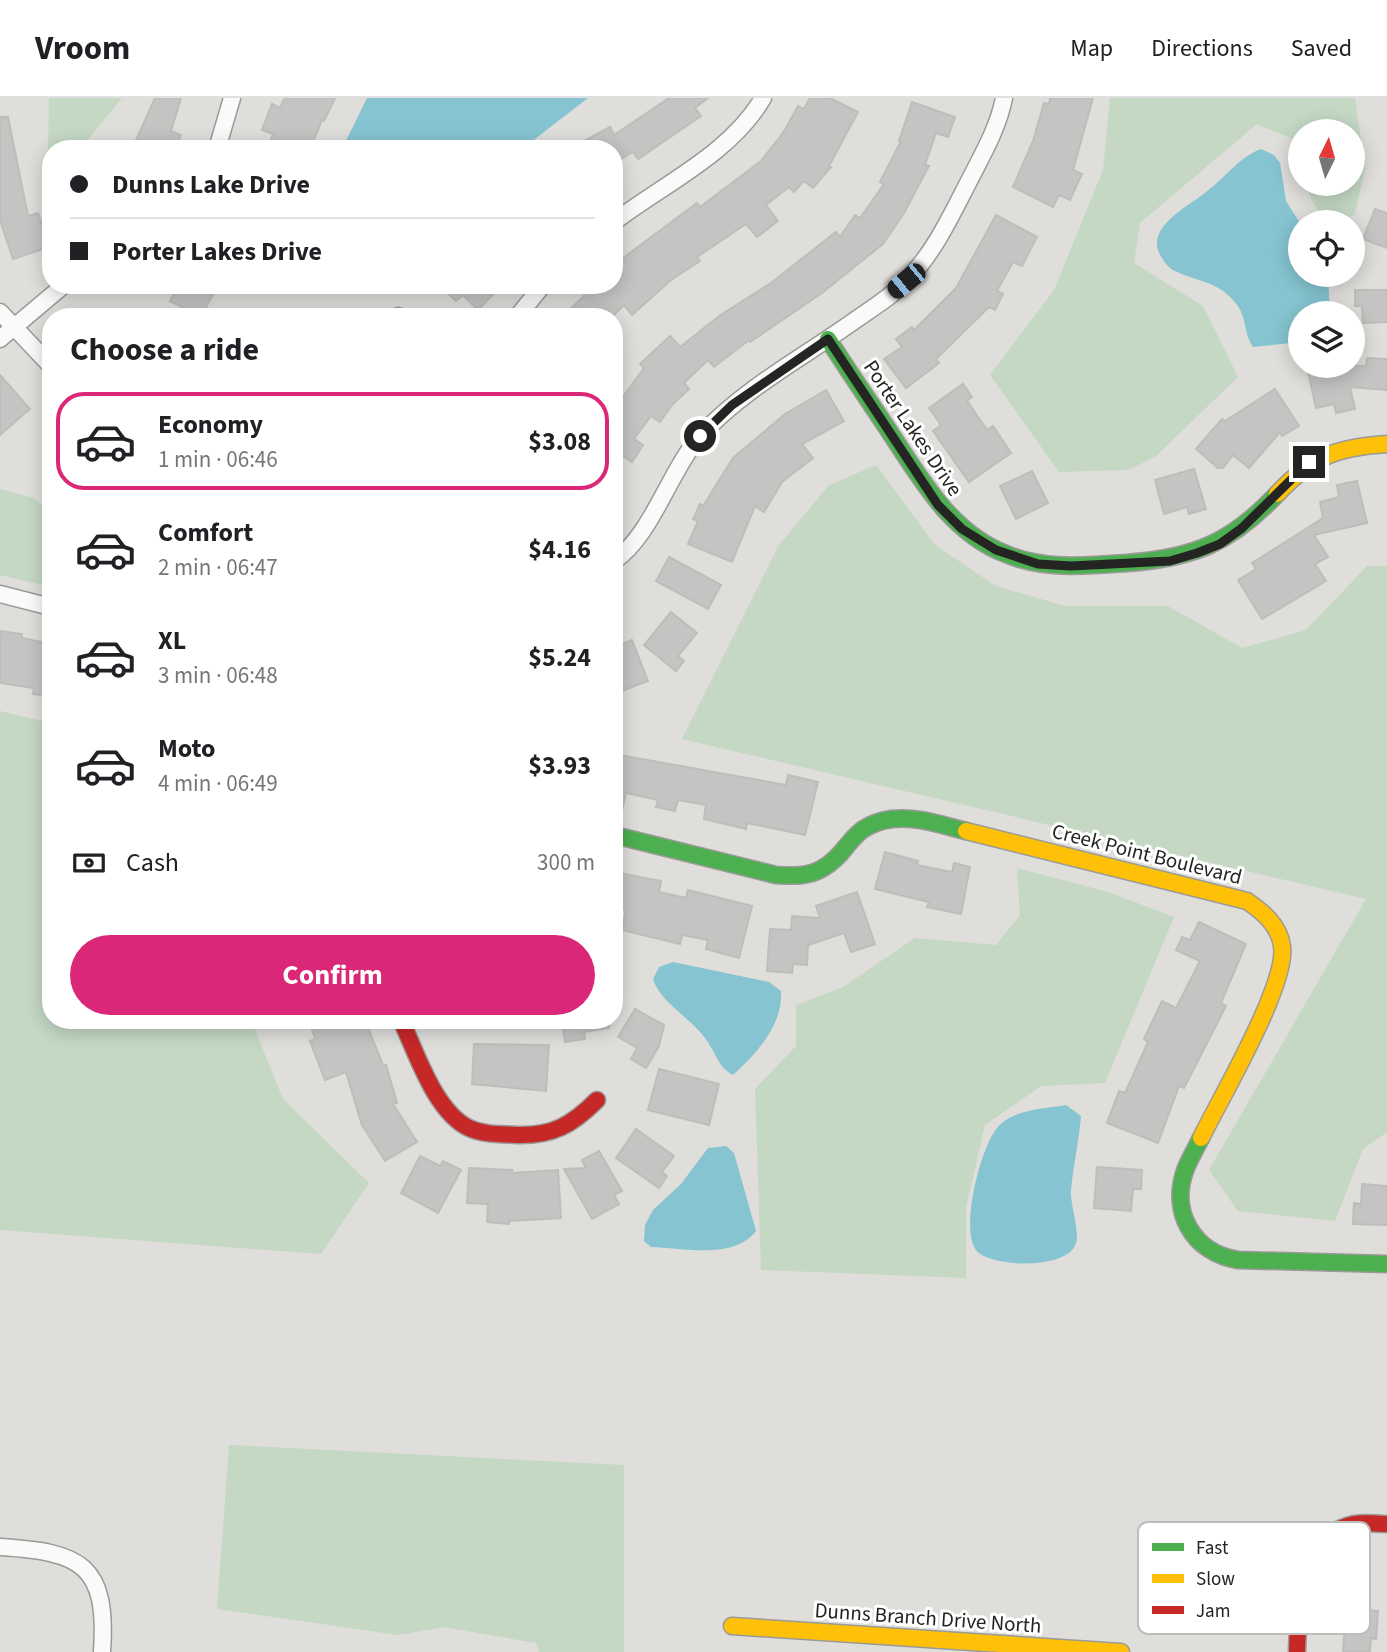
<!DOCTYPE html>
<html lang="en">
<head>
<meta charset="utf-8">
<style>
	:root { --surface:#fff; --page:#f2f2f2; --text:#202124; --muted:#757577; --line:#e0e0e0; --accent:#db2777 }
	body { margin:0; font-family:"Source Sans 3",sans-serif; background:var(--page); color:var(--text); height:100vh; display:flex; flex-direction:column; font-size:26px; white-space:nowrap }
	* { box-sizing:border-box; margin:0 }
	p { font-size:23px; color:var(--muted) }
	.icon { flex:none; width:38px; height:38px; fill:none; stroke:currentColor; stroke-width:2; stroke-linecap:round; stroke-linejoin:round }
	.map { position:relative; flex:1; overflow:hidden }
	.details { position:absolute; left:42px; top:210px; width:581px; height:721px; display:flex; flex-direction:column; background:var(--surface); border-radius:28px; box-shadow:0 4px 18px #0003 }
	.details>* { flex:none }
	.guide { position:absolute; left:42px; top:42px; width:581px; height:154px; border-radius:28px; box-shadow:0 4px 18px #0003; display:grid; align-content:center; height:154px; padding:0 28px; background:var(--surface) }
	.needle { width:46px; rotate:5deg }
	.controls { position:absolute; left:1288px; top:21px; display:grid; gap:14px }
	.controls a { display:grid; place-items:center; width:77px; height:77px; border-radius:50%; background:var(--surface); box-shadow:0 4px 18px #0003; font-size:35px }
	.end { position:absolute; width:32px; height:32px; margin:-16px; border:9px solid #242422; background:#fff; box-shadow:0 0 0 4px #fff }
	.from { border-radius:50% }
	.car { position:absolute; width:21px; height:42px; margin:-21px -10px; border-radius:9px; box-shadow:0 0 5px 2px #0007; background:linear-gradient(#222 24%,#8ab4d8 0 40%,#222 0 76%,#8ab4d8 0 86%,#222 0) }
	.guide b { display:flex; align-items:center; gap:24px; height:66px; font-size:26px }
	.guide b+b { border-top:2px solid var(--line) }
	.guide i { width:18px; height:18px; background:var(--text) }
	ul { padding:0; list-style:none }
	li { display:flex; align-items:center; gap:21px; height:98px; margin:0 14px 10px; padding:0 14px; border:4px solid transparent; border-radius:28px }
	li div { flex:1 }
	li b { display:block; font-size:26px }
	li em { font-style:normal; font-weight:700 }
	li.on { border-color:var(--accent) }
	li>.icon { width:63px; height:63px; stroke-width:1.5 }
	h2 { padding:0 28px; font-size:32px; line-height:84px }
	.pay { display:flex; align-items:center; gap:18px; height:77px; padding:0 28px; font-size:26px }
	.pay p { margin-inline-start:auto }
	.button { display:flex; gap:14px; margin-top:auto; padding:14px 28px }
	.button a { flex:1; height:80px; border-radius:42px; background:var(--accent); color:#fff; font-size:28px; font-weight:700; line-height:80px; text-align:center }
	header { display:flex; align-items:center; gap:42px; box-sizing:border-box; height:98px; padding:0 35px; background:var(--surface); border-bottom:2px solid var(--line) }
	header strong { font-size:33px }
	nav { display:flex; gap:38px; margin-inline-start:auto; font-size:24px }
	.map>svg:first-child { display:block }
	.green { fill:#c4d8c4 }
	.water { fill:#85c4d0 }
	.building { fill:#c4c4c3; stroke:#bebdbc; stroke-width:2 }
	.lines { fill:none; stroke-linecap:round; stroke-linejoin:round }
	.street-casing { stroke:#9a9a97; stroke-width:19 }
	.fast-casing { stroke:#9a9a97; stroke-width:19 }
	.slow-casing { stroke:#9a9a97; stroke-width:19 }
	.jam-casing { stroke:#9a9a97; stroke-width:19 }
	.street { stroke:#fafafa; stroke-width:16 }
	.fast { stroke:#4caf50; stroke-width:16 }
	.slow { stroke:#ffc107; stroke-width:16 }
	.jam { stroke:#c62828; stroke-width:16 }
	.route { stroke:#242422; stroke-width:9 }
	.labels { text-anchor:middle; stroke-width:6; stroke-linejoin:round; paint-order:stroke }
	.street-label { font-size:21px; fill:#242422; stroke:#fff }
	.key { fill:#fff; stroke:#bdbdbd; stroke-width:2 }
	.key-label { font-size:19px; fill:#242422 }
</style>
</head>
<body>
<header>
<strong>Vroom</strong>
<nav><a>Map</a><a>Directions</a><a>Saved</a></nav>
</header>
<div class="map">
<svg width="1387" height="1554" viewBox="0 0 1387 1554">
	<rect width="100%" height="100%" fill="#dfdedb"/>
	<g class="green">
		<path d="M49,0H122L80,51H51V59L48,50Z"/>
		<path d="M1110,0H1355L1365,71L1355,116C1328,135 1313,110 1306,86H1353V33H1300V63L1295,42L1257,26L1140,125L1134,165L1203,208L1238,279L1156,358L1129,372L1059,374L990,277L1054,192L1103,72Z"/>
		<path d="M876,367L935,447L996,488L1065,508H1168L1242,550L1306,532L1367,468H1387V1034L1363,1051L1335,1123L1238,1113L1209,1072L1366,801L682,641L779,447L829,387Z"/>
		<path d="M0,391L34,400L51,416V489L0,477Z"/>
		<path d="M0,613L51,625V922H251L283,1001L369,1085L321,1156L0,1132Z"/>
		<path d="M1017,770L1108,794L1174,819L1105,985L1041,988L985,1027L966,1110V1180L761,1172L755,991L796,948V907L843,889L915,840L996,847L1020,817Z"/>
		<path d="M229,1347L624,1367V1554H539L536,1545L444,1529L398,1537L217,1511Z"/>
	</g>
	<g class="water">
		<path d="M367,0H588L522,51H342Z"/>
		<path d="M1261,51L1274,57L1280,65L1286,103L1300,125V177H1328L1330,215H1300V244L1253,249C1242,233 1249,218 1232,201C1216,183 1195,183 1175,173C1168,170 1164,163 1160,157C1146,130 1185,110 1202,97C1223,83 1237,60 1261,51Z"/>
		<path d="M673,864L769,884L781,893C783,927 757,955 733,977C718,969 717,957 707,943C692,920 661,906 653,881L659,869Z"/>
		<path d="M1066,1007L1081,1018C1079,1043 1073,1068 1071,1092C1070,1107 1080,1133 1076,1145C1069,1172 990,1170 976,1152C960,1131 980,1051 997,1030C1013,1011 1043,1011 1066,1007Z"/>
		<path d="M726,1048L734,1055L756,1133C734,1162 684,1150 651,1149L644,1143L645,1127L653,1112L681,1086L708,1050Z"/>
	</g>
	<g class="building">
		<path d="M155,0H181L171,33L181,37L175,51H132Z"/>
		<path d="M285,0H335L324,23L322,22L310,51H267L273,36L262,32L272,6L280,10Z"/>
		<path d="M669,0H708L695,10L701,18L638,61L633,54L614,65V51H570L610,29L614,37Z"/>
		<path d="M810,0H830L858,14L829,68L831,69L813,90L804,83L794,94L789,89L766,107L778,123L757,139L746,126L697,159L700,163L671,182L632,217L624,207L612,219H562L595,187H614V169L627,157L697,105L700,109L761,63L783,35L798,8L804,11Z"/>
		<path d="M1050,0H1093L1073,72L1082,76L1070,102L1059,97L1053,109L1013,89L1033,43L1044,5L1049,6Z"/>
		<path d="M912,4L955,19L948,39L936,35L925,67L929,68L904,115L883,146L822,195L750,244L749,242L714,269L708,262L684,285L689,291L672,307L660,324L651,318L634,341L643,347L632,364L623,358L614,371V311L644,270L640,266L670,238L680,249L719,218L771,185L836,134L840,139L855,117L860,120L884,86L880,84L901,43H899Z"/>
		<path d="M0,19H8L28,118L38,115L49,149L13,161L0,122Z"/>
		<path d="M1375,111L1387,115V150L1363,141Z"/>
		<path d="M996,117L1037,139L1022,168L1013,164L997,193L1003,196L995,212L989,209L936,261L939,265L906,290L884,261L902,249L896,241L912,229L914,232L956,190Z"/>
		<path d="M178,187H218L201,219L170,203Z"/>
		<path d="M439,187H502L478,212L463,197L456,203Z"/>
		<path d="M1355,192H1387V224L1363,225L1362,208H1355Z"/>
		<path d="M1367,260L1387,261V292L1350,289L1355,311L1336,315L1334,306L1316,310L1308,274L1336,268H1366Z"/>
		<path d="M0,277L30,311L0,337Z"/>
		<path d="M963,286L972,299L967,303L987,332L993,328L1011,355L969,384L933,333L941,327L929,310Z"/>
		<path d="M1275,291L1299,328L1282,338L1280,334L1249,370L1233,357L1223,370H1218L1196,351L1222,321L1225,323Z"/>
		<path d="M826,292L844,323L802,346L813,360L782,384L764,414L755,408L732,464L688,446L698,423L693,421L700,406L703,408L733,360L785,316Z"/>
		<path d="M1194,371L1206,411L1189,416L1187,409L1164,416L1155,382Z"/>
		<path d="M1032,373L1048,405L1016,421L1000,388Z"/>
		<path d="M1357,383L1367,425L1314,437L1328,459L1315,466L1326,483L1262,521L1238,482L1256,471L1252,465L1323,420L1320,404L1339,399L1337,387Z"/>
		<path d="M669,459L721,487L708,511L656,483Z"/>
		<path d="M671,514L697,535L678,558L684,563L676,573L644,547Z"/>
		<path d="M0,533L22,536V540L51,546V599L33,596L34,590L0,585Z"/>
		<path d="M632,542L648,583L614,596V549Z"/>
		<path d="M614,656L786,687L788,677L818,684L805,737L747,725L746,731L704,721L706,707L678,702L675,713L656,709L658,702L626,695L620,722H614Z"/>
		<path d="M885,754L918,763L917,767L952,774L954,765L970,769L961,816L927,809L929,804L875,791Z"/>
		<path d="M619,775L661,783L659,794L686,800L688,792L752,808L739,860L706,851L708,842L682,837L680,846L622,832L626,812L614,809Z"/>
		<path d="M857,794L875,846L851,854L844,835L808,847L807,867L793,866L792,875L767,873L770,831L791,832L792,818L820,820L816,808Z"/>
		<path d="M1199,824L1246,846L1221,905L1226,908L1184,990L1179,988L1158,1045L1107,1025L1119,993L1125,995L1148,944L1144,941L1162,903L1176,910L1200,863L1176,852L1182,839L1190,842Z"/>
		<path d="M635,911L664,927L659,948L646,970L631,961L637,950L618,939Z"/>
		<path d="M309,922H365L383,967H386L397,1005L393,1006L417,1044L385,1063L362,1027L346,974L325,982L310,943L315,941Z"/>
		<path d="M562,922H609V930L584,934L585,941L565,944Z"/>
		<path d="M474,946L549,947L546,993L472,986Z"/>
		<path d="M659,971L719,986L709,1027L648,1012Z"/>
		<path d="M636,1031L674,1058L662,1074L667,1078L659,1090L616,1060Z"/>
		<path d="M599,1053L622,1093L614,1097L619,1106L592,1121L564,1071L586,1070L582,1062Z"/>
		<path d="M420,1058L440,1068L443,1063L461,1072L438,1115L401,1095Z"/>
		<path d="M1097,1069L1142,1072L1141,1091H1133L1131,1113L1094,1110Z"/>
		<path d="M469,1070L512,1072V1075L558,1072L561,1120L509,1123V1126L487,1124L488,1106L467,1105Z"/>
		<path d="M1362,1086L1387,1088V1127L1353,1126L1354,1105L1361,1106Z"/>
		<path d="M1346,1511L1378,1513L1376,1541L1371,1540L1370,1554H1343Z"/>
	</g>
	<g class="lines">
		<defs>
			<g id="street">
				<path d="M217,51L232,0"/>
				<path d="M614,124C664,86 731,55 763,0"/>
				<path d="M0,214L51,268"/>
				<path d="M398,218L399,219"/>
				<path d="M517,219L543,187"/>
				<path d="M0,241L64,187"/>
				<path d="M614,463C653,436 669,373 701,337C745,290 802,260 854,223C872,210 893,198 908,181C934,154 950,120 967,87C981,59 998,31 1004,0"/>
				<path d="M0,496L51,509"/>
				<path d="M0,1449C81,1454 108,1466 102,1554"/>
			</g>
			<g id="fast">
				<path d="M828,241C847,271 867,300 887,330C919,378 949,434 1006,456C1044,472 1087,468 1127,465C1194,460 1231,445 1277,396"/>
				<path d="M614,737L776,777C792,778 809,779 823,770C851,754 849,727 892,721C917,718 941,727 966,733"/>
				<path d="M1201,1040C1196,1050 1190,1060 1186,1070C1169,1113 1193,1155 1238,1162L1387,1166"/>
			</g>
			<g id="slow">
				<path d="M1277,396C1312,359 1336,349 1387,346"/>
				<path d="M966,733L1247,803C1263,814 1279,827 1282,848C1288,886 1220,1001 1201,1040"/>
				<path d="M732,1528L1121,1554"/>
			</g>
			<g id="jam">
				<path d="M401,922C416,954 435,1014 469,1030C484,1037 501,1036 517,1037C553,1038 572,1027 597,1002"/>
				<path d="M1297,1554C1299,1507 1296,1439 1354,1426C1365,1424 1376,1426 1387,1426"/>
			</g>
		</defs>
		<use href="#street" class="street-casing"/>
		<use href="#fast" class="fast-casing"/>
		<use href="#slow" class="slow-casing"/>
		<use href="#jam" class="jam-casing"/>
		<use href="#street" class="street"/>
		<use href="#fast" class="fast"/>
		<use href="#slow" class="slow"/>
		<use href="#jam" class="jam"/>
	</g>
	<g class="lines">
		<path class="route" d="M700,338L732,307L828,241L938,407L962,431L996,452L1038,466L1071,468L1170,463L1197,455L1220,446L1242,430L1309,364"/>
	</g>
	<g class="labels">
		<g class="street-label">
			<text transform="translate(913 330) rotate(56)" y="7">Porter Lakes Drive</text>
			<text transform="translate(1147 756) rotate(14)" y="7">Creek Point Boulevard</text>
			<text transform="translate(928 1520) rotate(4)" y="7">Dunns Branch Drive North</text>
		</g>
	</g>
	<rect x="1138" y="1424" width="232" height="112" rx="10" class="key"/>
	<rect x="1152" y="1445" width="32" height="8" fill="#4caf50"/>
	<rect x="1152" y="1476" width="32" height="9" fill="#ffc107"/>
	<rect x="1152" y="1508" width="32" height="8" fill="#c62828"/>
	<g class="key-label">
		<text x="1196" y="1456">Fast</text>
		<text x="1196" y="1487">Slow</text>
		<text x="1196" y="1519">Jam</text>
	</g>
</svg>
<div class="controls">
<a><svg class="needle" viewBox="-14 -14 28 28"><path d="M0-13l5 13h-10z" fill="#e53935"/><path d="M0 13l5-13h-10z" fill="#757577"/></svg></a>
<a><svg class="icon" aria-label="locate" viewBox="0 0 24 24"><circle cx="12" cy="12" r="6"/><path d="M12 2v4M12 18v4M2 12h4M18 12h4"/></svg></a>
<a><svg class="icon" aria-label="layers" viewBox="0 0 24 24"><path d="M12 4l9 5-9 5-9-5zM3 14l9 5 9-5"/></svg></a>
</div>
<i class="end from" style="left:700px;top:338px"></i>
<i class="end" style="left:1309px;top:364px"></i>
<i class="car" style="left:906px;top:183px;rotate:231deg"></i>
<div class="guide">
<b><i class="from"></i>Dunns Lake Drive</b>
<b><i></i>Porter Lakes Drive</b>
</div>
<section class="details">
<h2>Choose a ride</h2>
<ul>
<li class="on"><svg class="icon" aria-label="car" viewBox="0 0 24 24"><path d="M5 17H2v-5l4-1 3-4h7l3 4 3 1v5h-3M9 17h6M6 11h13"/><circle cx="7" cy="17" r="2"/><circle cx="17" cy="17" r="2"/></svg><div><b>Economy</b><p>1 min · 06:46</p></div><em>$3.08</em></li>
<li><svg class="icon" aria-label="car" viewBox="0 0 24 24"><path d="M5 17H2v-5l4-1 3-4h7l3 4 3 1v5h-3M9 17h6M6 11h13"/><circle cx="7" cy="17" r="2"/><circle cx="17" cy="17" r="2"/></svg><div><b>Comfort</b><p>2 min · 06:47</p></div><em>$4.16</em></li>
<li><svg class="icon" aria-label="car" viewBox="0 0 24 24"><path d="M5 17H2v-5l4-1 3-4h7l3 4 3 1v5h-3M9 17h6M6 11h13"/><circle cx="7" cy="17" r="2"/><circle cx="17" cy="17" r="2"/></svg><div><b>XL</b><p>3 min · 06:48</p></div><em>$5.24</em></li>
<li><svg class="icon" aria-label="car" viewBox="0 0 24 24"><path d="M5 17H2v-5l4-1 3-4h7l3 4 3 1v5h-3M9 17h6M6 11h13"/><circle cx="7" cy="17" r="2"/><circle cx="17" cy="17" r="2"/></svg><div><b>Moto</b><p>4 min · 06:49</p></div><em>$3.93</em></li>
</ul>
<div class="pay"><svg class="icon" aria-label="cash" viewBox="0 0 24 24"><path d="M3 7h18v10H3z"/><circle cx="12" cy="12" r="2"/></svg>Cash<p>300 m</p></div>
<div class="button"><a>Confirm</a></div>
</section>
</div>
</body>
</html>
